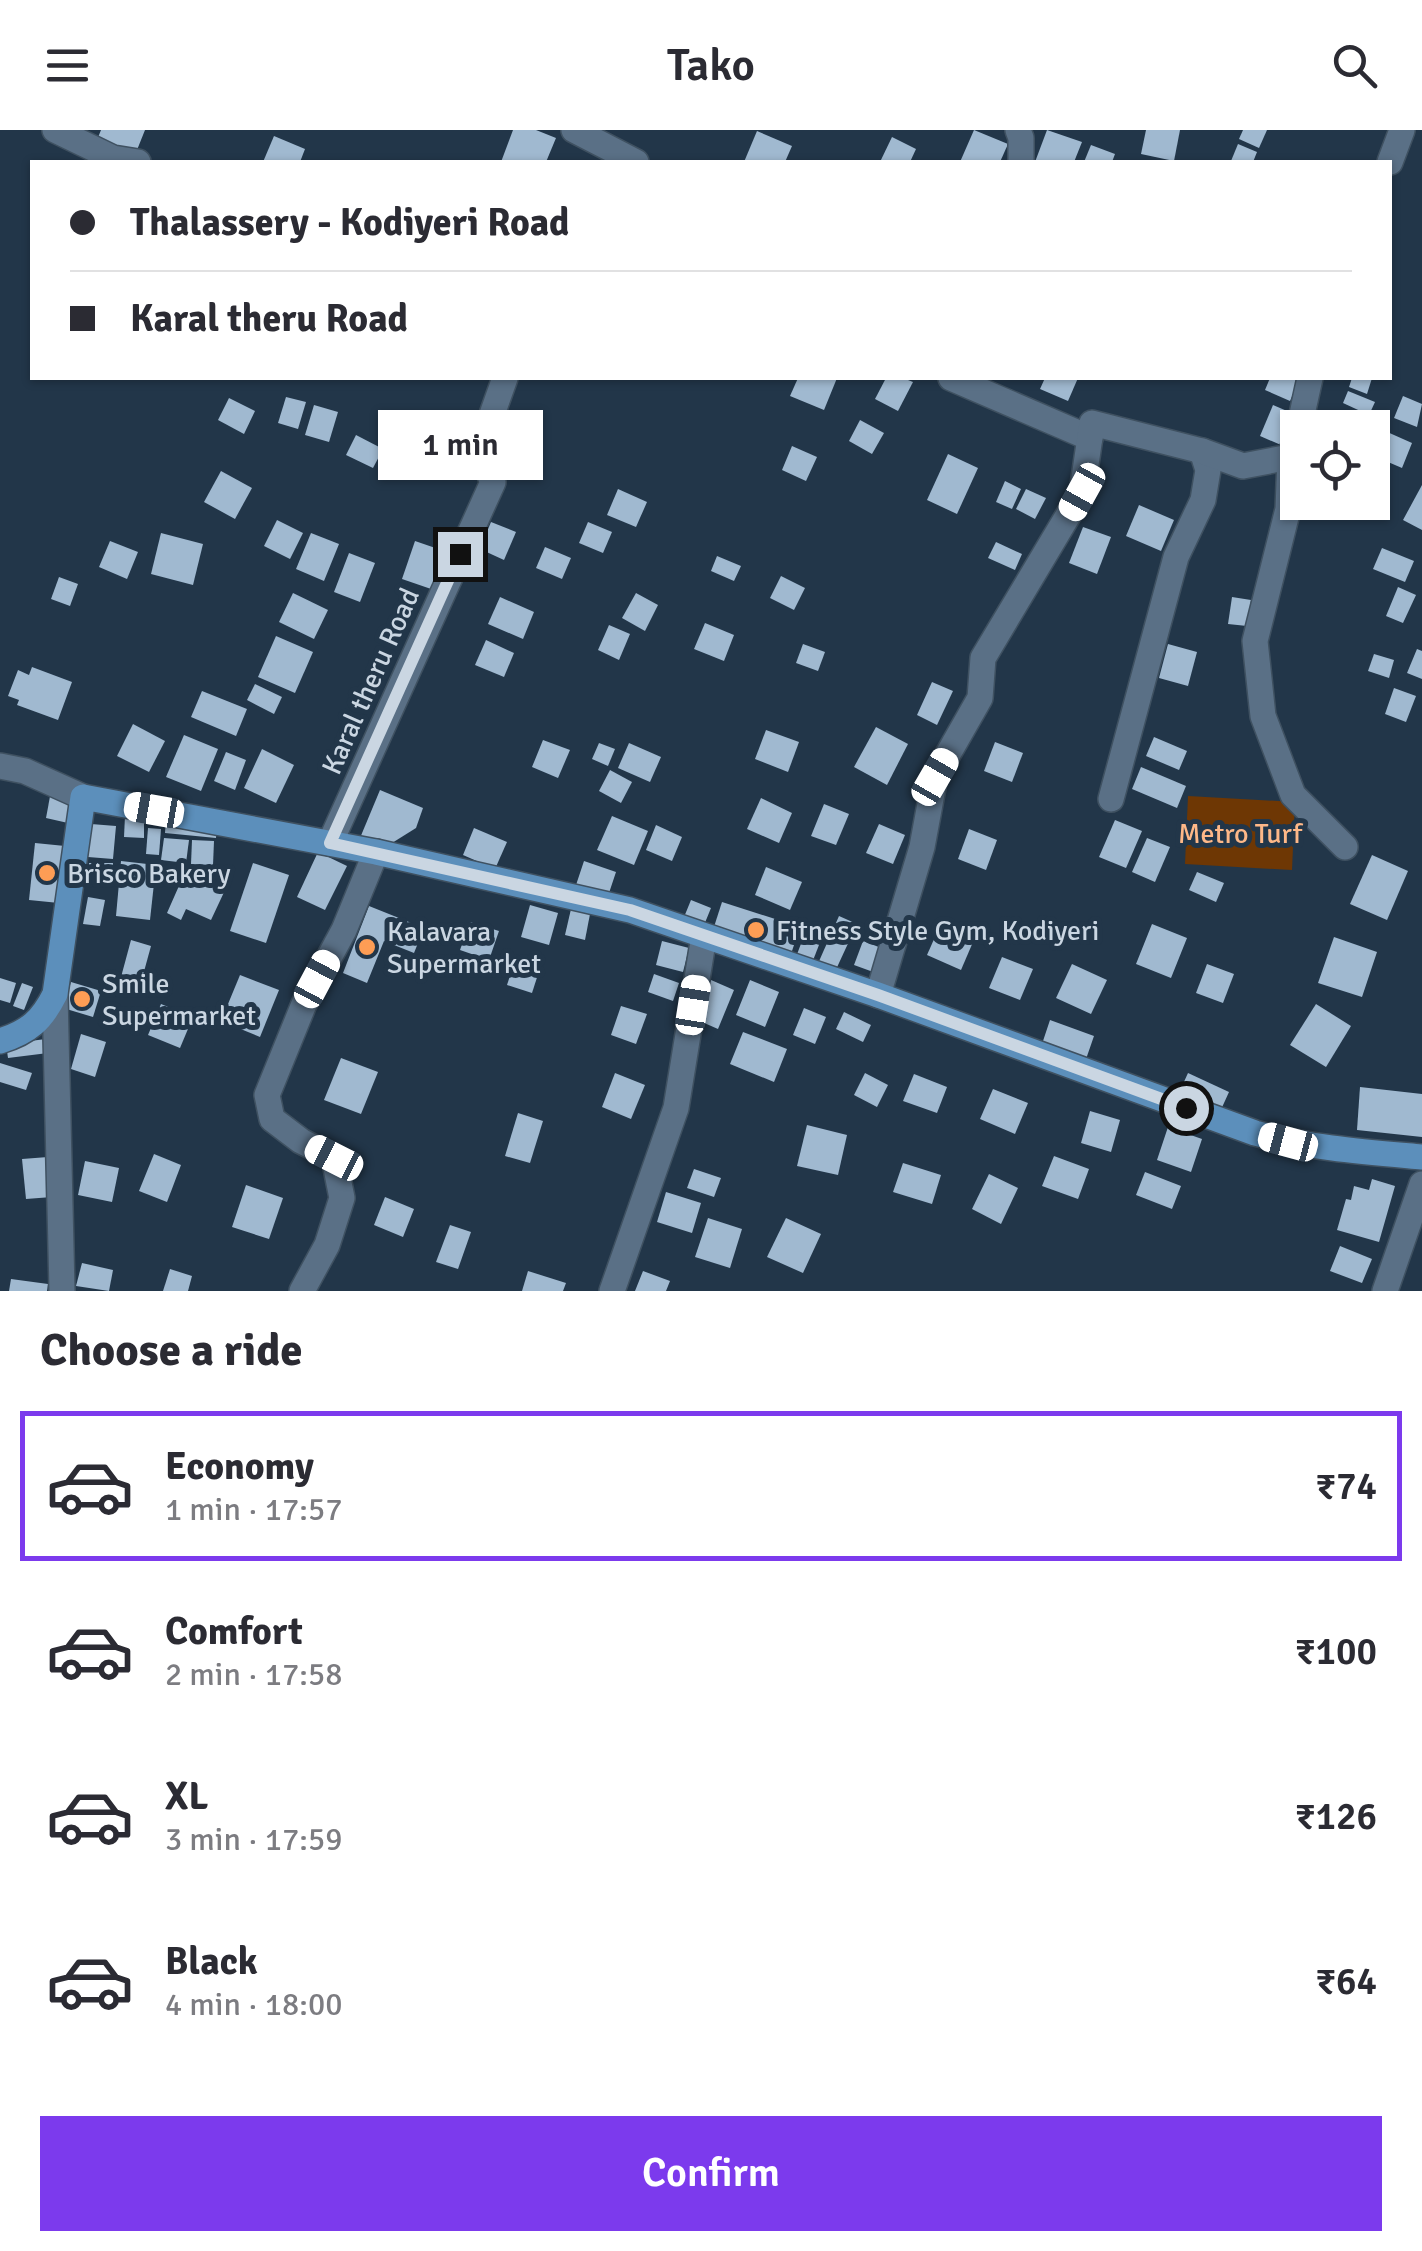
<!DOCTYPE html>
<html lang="en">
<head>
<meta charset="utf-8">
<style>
	:root { --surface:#fff; --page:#f2f2f3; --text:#2b2b33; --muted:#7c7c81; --line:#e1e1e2; --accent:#7c3aed }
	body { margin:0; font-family:Signika,sans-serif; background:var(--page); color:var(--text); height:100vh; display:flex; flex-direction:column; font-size:38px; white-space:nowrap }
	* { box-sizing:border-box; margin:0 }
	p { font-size:32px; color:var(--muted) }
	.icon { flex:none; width:55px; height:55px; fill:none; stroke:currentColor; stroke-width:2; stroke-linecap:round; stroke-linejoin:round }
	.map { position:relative; height:1161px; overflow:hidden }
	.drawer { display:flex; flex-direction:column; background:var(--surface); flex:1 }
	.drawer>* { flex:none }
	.banner { position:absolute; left:30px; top:30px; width:1362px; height:220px; border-radius:0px; box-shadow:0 2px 8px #0004; display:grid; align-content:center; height:220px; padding:0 40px; background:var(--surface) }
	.tools { position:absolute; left:1280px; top:280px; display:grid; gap:20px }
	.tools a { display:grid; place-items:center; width:110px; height:110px; border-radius:0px; background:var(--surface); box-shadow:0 2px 8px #0004; font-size:50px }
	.end { position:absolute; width:45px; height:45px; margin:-22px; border:12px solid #cad6e2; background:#111; box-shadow:0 0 0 5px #111 }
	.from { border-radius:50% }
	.bubble { position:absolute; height:70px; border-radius:0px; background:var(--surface); box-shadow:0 2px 8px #0004; font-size:32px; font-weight:600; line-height:70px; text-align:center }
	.car { position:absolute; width:30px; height:60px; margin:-30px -15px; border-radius:12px; box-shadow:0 0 8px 2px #0007; background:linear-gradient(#fff 24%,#345 0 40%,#fff 0 76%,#345 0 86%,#fff 0) }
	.banner b { display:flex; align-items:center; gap:35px; height:95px; font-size:38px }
	.banner b+b { border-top:2px solid var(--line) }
	.banner i { width:25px; height:25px; background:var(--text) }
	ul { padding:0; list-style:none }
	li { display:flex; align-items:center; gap:30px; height:150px; margin:0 20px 15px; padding:0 20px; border:5px solid transparent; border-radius:0px }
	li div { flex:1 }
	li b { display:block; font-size:38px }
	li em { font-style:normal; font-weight:600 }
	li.on { border-color:var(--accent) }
	li>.icon { width:90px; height:90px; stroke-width:1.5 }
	h2 { padding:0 40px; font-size:45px; line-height:120px }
	.button { display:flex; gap:20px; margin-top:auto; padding:20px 40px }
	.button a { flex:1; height:115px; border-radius:0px; background:var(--accent); color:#fff; font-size:40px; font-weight:600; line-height:115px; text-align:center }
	header { display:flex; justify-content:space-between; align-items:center; height:130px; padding:0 40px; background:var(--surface); font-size:45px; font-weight:600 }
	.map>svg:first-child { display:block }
	.green { fill:#6e3704 }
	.building { fill:#a0b9d0 }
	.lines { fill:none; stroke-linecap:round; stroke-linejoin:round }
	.minor-casing { stroke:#3f5161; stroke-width:28 }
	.major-casing { stroke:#3f5161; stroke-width:28 }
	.minor { stroke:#5a7086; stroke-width:25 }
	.major { stroke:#5c8fbb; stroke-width:25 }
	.route { stroke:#cad6e2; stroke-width:12 }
	.poi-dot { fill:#fd9d55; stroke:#223649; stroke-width:4 }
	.labels { text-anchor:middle; stroke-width:10; stroke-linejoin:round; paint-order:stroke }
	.street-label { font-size:28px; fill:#cad6e2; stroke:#223649 }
	.park-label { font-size:28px; fill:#feb888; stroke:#223649 }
	.poi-label { font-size:28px; fill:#cad6e2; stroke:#223649; text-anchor:start }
</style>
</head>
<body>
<header><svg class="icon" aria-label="menu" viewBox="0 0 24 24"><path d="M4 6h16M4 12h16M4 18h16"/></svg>Tako<svg class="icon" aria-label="search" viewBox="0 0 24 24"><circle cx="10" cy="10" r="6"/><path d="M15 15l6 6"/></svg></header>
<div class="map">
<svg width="1422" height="1161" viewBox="0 0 1422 1161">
	<rect width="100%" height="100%" fill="#223649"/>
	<path class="green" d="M1188,666L1295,672L1292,740L1185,734Z"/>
	<g class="building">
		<path d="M101,0H145L135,25L97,10Z"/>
		<path d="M513,0H536L556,8L546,32H501Z"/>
		<path d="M974,0L1008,14L1000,32H960Z"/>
		<path d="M1047,0L1082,12L1074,32H1035Z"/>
		<path d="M1146,0H1180L1174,31L1141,24Z"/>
		<path d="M1243,0H1267L1259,18L1239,9Z"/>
		<path d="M757,1L792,16L785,32H744Z"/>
		<path d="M274,6L305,19L300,32H263Z"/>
		<path d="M892,7L916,19L910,32H880Z"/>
		<path d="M1238,14L1257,22L1253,32L1231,31Z"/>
		<path d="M1091,15L1115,24L1112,32H1084Z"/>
		<path d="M798,248H837L824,280L790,266Z"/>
		<path d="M886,248H903L913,252L898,281L875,269Z"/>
		<path d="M1045,248H1078L1068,271L1040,259Z"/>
		<path d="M1270,248H1300L1290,271L1265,260Z"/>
		<path d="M1352,248H1372L1367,264L1349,257Z"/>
		<path d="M1348,261L1375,272L1369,285L1343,273Z"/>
		<path d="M1403,266L1422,274L1417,297L1394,288Z"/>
		<path d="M286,267L306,272L298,299L278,293Z"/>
		<path d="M229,268L255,281L244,304L218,290Z"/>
		<path d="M314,275L338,282L329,312L305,305Z"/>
		<path d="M1273,275L1294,284L1281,315L1260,306Z"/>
		<path d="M860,290L884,303L872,324L849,311Z"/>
		<path d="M1385,301L1412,313L1402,338L1374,326Z"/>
		<path d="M356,305L383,319L373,338L346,325Z"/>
		<path d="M792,316L817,327L806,351L782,340Z"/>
		<path d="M948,324L978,338L957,384L927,370Z"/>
		<path d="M221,341L252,358L235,389L204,372Z"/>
		<path d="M1005,351L1021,359L1012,379L996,372Z"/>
		<path d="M1422,355V400L1403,390Z"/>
		<path d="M618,359L647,372L636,397L607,385Z"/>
		<path d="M1026,359L1046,368L1035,389L1016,379Z"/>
		<path d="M1139,375L1174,390L1161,421L1126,406Z"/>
		<path d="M277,390L303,403L290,429L264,416Z"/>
		<path d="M491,392L516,402L504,430L480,419Z"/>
		<path d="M588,392L612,402L603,423L579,413Z"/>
		<path d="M1083,397L1111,407L1097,444L1069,433Z"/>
		<path d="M161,403L203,414L193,455L151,444Z"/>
		<path d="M311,403L339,414L324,451L296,439Z"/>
		<path d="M110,411L138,422L127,449L99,437Z"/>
		<path d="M415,411L447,422L434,460L402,449Z"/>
		<path d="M996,412L1022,424L1015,440L988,428Z"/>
		<path d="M545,417L571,428L562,449L536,438Z"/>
		<path d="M1382,418L1414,431L1405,452L1373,439Z"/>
		<path d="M349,423L375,433L360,472L334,462Z"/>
		<path d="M717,426L741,436L734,451L711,441Z"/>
		<path d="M781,446L805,458L794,480L770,468Z"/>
		<path d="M59,447L78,454L70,476L51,469Z"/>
		<path d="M1398,457L1416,465L1403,493L1386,486Z"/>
		<path d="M293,463L328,480L314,509L279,492Z"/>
		<path d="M636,463L658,475L645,501L622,488Z"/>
		<path d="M500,467L534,482L523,509L488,494Z"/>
		<path d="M1232,467L1251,470L1247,496L1228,494Z"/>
		<path d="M705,493L734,505L724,531L694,519Z"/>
		<path d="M609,495L630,504L619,530L598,520Z"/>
		<path d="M276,506L313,522L295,563L258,547Z"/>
		<path d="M486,510L514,523L504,547L475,535Z"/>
		<path d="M803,514L825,522L818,541L796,533Z"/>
		<path d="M1168,514L1197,522L1188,556L1159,548Z"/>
		<path d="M1417,519L1422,521V549L1407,543Z"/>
		<path d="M1374,524L1394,530L1389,548L1368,541Z"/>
		<path d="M32,537L72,552L58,590L17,575L19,570L8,566L18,540L29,545Z"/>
		<path d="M932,552L953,561L937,595L917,585Z"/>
		<path d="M255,554L282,567L274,584L247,570Z"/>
		<path d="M1394,558L1416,566L1406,592L1385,584Z"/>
		<path d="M202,561L247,579L236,606L191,587Z"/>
		<path d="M133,594L165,611L149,642L117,626Z"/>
		<path d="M876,597L908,614L887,655L854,637Z"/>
		<path d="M766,600L799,612L788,642L755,629Z"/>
		<path d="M184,605L218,619L201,661L166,647Z"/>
		<path d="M1154,607L1187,621L1179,640L1146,626Z"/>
		<path d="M543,610L570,620L558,648L532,637Z"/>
		<path d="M995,612L1023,623L1012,652L984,641Z"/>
		<path d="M599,613L615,619L608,636L592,629Z"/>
		<path d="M629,613L661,627L650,652L618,638Z"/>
		<path d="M262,619L294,635L276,673L244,658Z"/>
		<path d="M226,622L246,630L235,660L214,651Z"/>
		<path d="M1141,637L1186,656L1177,678L1132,659Z"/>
		<path d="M610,640L632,652L621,673L599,661Z"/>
		<path d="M380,660L423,678L416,698L384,718L360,708Z"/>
		<path d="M51,661L73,666L68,693L46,688Z"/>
		<path d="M761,668L792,683L779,713L747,699Z"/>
		<path d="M824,674L849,684L836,715L811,706Z"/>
		<path d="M125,686L144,687V708L124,707Z"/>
		<path d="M612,686L648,701L634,735L597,720Z"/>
		<path d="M166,689L217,693L216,708L165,703Z"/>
		<path d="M1115,690L1142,701L1126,738L1099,727Z"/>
		<path d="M91,694L116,696L113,729L88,727Z"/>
		<path d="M879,694L905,705L893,734L866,723Z"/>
		<path d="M656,695L682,707L672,731L646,720Z"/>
		<path d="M148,698L161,699L159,725L146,724Z"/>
		<path d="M474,698L507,712L495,739L463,725Z"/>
		<path d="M969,699L997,710L986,740L958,729Z"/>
		<path d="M164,708L189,710L186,733L161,730Z"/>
		<path d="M1147,708L1170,717L1155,752L1132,742Z"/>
		<path d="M192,710L214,711L213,735L191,734Z"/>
		<path d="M35,713L65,716L59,773L29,770Z"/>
		<path d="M318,722L347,736L325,780L297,767Z"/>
		<path d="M1372,725L1408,741L1387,790L1350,774Z"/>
		<path d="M121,731L156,735L150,790L116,786Z"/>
		<path d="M584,731L616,742L608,766L576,755Z"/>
		<path d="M89,733H113L112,750H89Z"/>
		<path d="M253,733L289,745L266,813L230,801Z"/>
		<path d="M766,737L802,752L790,780L755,765Z"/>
		<path d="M186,740L226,758L211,790L186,779L181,790L167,783Z"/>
		<path d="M1197,742L1224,753L1216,772L1189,760Z"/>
		<path d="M88,767L105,770L100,796L83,794Z"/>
		<path d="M691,770L711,778L702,800L682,792Z"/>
		<path d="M722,772L800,797L790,827L712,803Z"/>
		<path d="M530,775L558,783L549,815L521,807Z"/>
		<path d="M369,776L424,798L414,823L384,811L367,853L343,843Z"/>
		<path d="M571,779L590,784L585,810L565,805Z"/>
		<path d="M839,786L857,794L833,846L816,838Z"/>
		<path d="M470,792L499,801L489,830L460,820Z"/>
		<path d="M1152,794L1187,808L1171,848L1136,834Z"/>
		<path d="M808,795L824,802L812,833L796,827Z"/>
		<path d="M939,798L973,812L961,840L927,825Z"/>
		<path d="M1334,807L1377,822L1362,867L1318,853Z"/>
		<path d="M131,810L151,816L137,867L117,862Z"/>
		<path d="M662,811L689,818L683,842L656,835Z"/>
		<path d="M863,811L884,819L876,843L854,835Z"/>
		<path d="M516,827L541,835L532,863L507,855Z"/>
		<path d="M1002,827L1033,839L1020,870L989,858Z"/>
		<path d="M1072,834L1107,850L1091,884L1056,868Z"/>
		<path d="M1207,834L1234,844L1223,873L1196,863Z"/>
		<path d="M654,844L679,853L673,871L648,862Z"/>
		<path d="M240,845L279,860L260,907L221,891Z"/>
		<path d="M0,848L16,853L10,873L0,870Z"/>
		<path d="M711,850L734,860L718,899L695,889Z"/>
		<path d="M750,850L779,862L765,897L736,885Z"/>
		<path d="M71,852L101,861L93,887L63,878Z"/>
		<path d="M22,853L33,857L24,880L13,876Z"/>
		<path d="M161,874L193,887L180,918L148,905Z"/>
		<path d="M1316,874L1351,896L1326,937L1290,915Z"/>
		<path d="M621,876L647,884L636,914L611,905Z"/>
		<path d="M804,878L826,887L815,914L793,905Z"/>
		<path d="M844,882L871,895L863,912L836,899Z"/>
		<path d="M1050,890L1094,906L1085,932L1041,917Z"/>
		<path d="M743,902L787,919L774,952L730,934Z"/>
		<path d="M81,904L106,912L95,947L71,939Z"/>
		<path d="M46,909L48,923L8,928L6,914Z"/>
		<path d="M341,928L378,942L361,984L324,970Z"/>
		<path d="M0,933L32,943L26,960L0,952Z"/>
		<path d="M615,943L645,955L631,989L602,977Z"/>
		<path d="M865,943L888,955L877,977L854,965Z"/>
		<path d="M1188,943L1229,962L1219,984L1178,965Z"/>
		<path d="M914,944L947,957L937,983L903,971Z"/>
		<path d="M1360,957L1422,964V1007L1357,1000Z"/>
		<path d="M993,959L1028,973L1015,1004L980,989Z"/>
		<path d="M1090,981L1120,990L1111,1022L1081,1013Z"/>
		<path d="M518,983L543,991L530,1033L505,1026Z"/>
		<path d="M807,995L847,1005L838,1045L797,1036Z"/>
		<path d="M1168,997L1202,1009L1191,1042L1157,1030Z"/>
		<path d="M154,1024L181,1035L167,1072L139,1061Z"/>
		<path d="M1054,1026L1089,1039L1078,1069L1042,1056Z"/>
		<path d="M48,1027L52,1067L26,1069L22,1029Z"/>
		<path d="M85,1031L119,1038L112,1072L78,1065Z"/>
		<path d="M903,1033L941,1045L932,1074L893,1062Z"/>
		<path d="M694,1039L721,1048L714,1067L687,1058Z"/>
		<path d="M1145,1042L1181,1056L1172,1079L1136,1065Z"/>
		<path d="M989,1044L1018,1058L1001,1094L972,1079Z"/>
		<path d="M1372,1049L1395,1056L1379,1112L1337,1100L1346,1069L1351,1070L1354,1056L1369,1060Z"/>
		<path d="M246,1055L283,1068L269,1109L232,1097Z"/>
		<path d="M666,1062L701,1073L692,1103L657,1092Z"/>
		<path d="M385,1067L414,1079L403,1107L374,1095Z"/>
		<path d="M708,1088L742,1099L730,1138L695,1127Z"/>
		<path d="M786,1088L821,1104L803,1143L767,1127Z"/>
		<path d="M450,1095L471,1102L458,1139L436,1132Z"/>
		<path d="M1340,1116L1372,1129L1362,1153L1330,1141Z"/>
		<path d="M82,1133L113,1140L109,1161L76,1156Z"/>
		<path d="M170,1139L192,1146L188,1161H163Z"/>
		<path d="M528,1141L566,1153L563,1161H522Z"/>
		<path d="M643,1141L670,1151L666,1161H635Z"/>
		<path d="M11,1149L48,1154L47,1161H9Z"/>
	</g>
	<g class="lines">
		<defs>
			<g id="minor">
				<path d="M55,0L113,28L138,32"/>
				<path d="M574,0L636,32"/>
				<path d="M1018,0L1021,8V32"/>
				<path d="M1390,32L1402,0"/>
				<path d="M951,248L1090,308"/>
				<path d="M1299,298L1310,248"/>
				<path d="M1290,327L1288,379L1255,511L1263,586L1293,665L1345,717"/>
				<path d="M0,636L25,641L83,667"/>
				<path d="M1111,669L1176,427L1203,370L1208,340L1202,321"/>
				<path d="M330,713L493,352L479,321L505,248"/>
				<path d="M55,864L62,1161"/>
				<path d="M878,865L922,717L935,647L980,568L983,528L1082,362L1092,293L1202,321L1243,336L1290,327L1298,303"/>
				<path d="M302,1161L327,1115L342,1068L334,1028L301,1011L272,989L267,965L304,874L344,800L376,722"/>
				<path d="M612,1161L676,978L704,806"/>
				<path d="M1385,1161L1422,1054"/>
			</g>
			<path id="major" d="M0,911C29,902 42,890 55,864L83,667L376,722L630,780L878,865L1255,1003C1310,1018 1366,1022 1422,1027"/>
		</defs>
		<use href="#minor" class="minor-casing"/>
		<use href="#major" class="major-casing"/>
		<use href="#minor" class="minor"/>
		<use href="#major" class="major"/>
	</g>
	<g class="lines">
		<path class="route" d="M460,424L330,713L630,780L878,865L1186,978"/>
	</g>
	<g class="poi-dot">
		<circle cx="47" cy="743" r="10"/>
		<circle cx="756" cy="800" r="10"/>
		<circle cx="367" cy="817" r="10"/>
		<circle cx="82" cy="869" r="10"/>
	</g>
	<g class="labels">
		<g class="street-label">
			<text transform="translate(370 551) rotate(-66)" y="10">Karal theru Road</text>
		</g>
		<g class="park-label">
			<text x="1240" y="713">Metro Turf</text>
		</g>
		<g class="poi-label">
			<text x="67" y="753">Brisco Bakery</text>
			<text x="776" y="810">Fitness Style Gym, Kodiyeri</text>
			<text x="387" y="811">Kalavara<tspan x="387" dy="32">Supermarket</tspan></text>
			<text x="102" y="863">Smile<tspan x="102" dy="32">Supermarket</tspan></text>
		</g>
	</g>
</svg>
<div class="tools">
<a><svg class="icon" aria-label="locate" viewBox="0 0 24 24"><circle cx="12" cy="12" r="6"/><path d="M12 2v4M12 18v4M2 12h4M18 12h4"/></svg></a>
</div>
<i class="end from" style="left:1186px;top:978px"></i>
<i class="end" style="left:460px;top:424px"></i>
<div class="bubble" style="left:378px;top:280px;width:165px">1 min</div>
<i class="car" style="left:1082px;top:362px;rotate:209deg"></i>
<i class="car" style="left:935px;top:647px;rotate:30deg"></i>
<i class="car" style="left:154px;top:680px;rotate:280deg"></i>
<i class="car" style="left:317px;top:849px;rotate:28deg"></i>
<i class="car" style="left:693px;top:875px;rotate:9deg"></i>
<i class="car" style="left:1288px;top:1012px;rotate:285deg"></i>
<i class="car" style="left:334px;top:1028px;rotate:297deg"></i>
<div class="banner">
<b><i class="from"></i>Thalassery - Kodiyeri Road</b>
<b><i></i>Karal theru Road</b>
</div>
</div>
<section class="drawer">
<h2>Choose a ride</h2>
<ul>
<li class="on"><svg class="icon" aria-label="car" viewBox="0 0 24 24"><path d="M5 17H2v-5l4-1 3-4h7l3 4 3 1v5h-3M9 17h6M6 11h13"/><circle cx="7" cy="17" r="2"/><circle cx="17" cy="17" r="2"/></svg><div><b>Economy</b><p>1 min · 17:57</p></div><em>₹74</em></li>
<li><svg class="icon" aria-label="car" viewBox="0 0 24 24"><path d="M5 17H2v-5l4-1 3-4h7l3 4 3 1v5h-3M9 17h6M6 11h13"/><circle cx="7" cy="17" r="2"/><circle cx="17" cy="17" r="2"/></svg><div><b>Comfort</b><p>2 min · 17:58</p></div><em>₹100</em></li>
<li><svg class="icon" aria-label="car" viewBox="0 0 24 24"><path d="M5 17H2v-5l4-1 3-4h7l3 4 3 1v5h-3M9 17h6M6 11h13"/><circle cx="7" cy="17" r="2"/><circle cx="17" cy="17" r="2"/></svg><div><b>XL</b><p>3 min · 17:59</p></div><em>₹126</em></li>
<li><svg class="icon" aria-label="car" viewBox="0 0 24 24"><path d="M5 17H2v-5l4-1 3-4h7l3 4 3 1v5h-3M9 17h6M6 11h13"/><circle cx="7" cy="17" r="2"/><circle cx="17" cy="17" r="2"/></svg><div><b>Black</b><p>4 min · 18:00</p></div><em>₹64</em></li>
</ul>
<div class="button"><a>Confirm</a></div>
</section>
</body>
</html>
